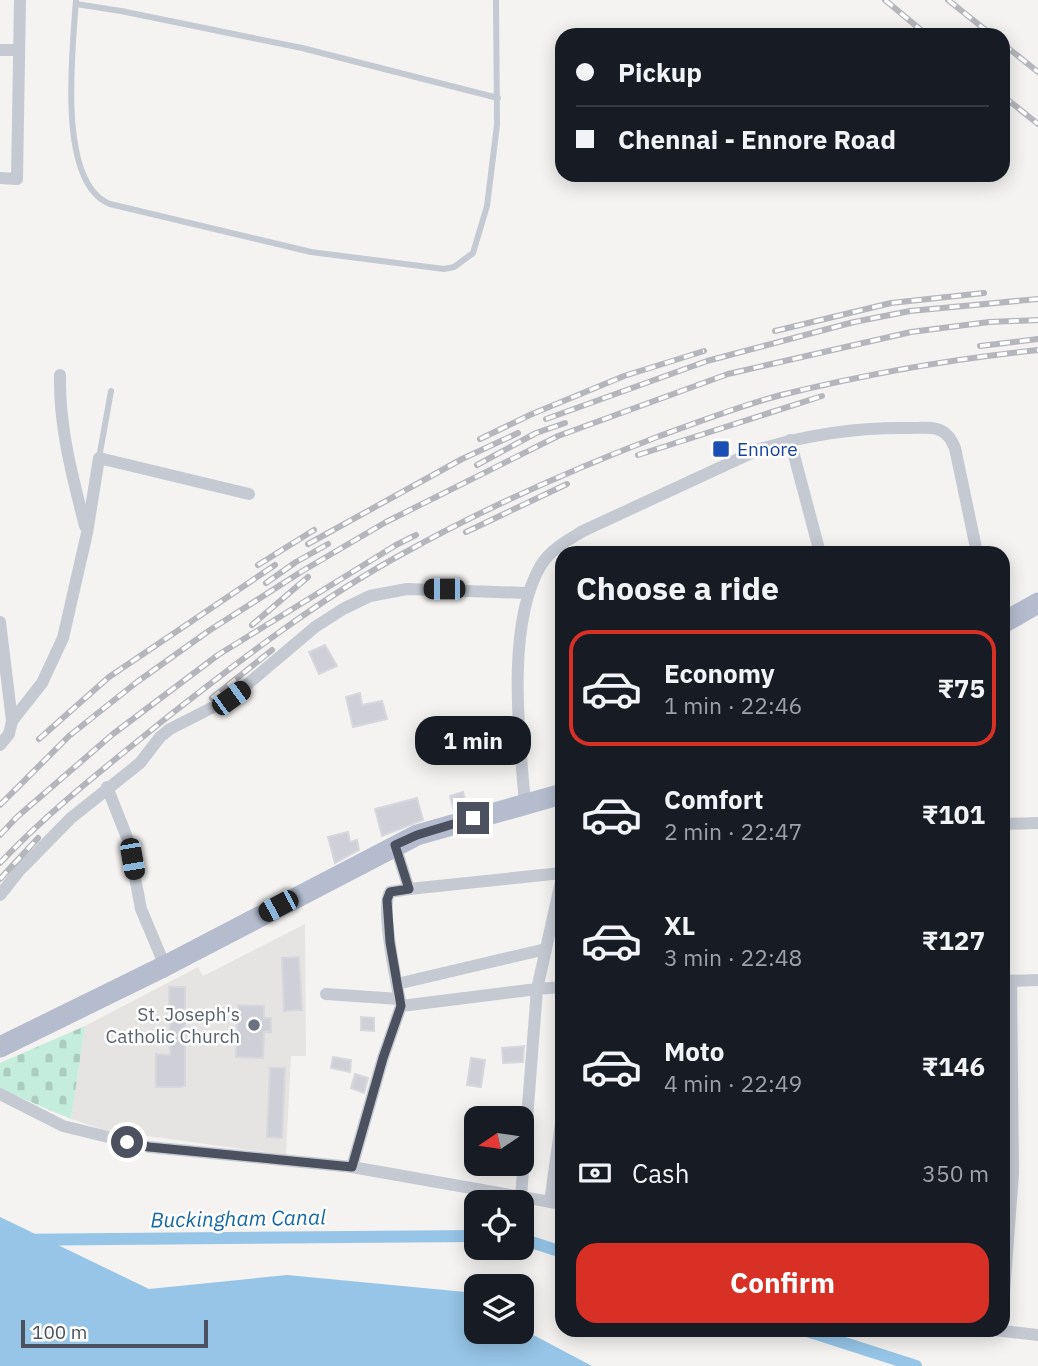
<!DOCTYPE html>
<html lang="en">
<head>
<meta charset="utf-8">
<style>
	:root { --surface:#171b24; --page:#20242c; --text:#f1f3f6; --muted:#9ea1a6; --line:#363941; --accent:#d93025 }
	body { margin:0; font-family:"IBM Plex Sans",sans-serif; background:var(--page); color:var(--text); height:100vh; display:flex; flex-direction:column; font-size:26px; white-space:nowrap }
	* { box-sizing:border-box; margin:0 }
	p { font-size:23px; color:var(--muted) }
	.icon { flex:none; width:38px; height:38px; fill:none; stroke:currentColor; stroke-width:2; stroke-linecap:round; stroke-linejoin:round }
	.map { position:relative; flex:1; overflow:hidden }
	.drawer { position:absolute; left:555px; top:546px; width:455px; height:791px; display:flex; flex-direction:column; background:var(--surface); border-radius:21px; box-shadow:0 4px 18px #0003 }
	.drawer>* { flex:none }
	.guide { position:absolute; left:555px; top:28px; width:455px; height:154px; border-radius:21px; box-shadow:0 4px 18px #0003; display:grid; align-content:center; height:154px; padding:0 21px; background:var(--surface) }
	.needle { width:46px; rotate:257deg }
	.tools { position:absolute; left:464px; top:1106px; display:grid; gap:14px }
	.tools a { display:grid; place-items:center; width:70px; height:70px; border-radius:14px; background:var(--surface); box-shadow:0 4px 18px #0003; font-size:35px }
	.scale { position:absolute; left:21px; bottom:18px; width:187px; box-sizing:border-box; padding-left:7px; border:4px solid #4b515e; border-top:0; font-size:19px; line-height:24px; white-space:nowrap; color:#4b515e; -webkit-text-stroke:5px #fff; paint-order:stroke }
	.end { position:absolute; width:32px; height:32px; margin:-16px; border:9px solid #4b515e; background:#fff; box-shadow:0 0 0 4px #fff }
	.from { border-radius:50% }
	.bubble { position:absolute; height:49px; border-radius:21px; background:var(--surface); box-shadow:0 4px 18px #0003; font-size:23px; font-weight:700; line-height:49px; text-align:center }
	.car { position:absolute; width:21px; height:42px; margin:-21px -10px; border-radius:9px; box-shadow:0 0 5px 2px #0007; background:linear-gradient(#222 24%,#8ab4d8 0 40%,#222 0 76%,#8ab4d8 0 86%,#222 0) }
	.guide b { display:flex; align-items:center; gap:24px; height:66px; font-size:26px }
	.guide b+b { border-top:2px solid var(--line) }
	.guide i { width:18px; height:18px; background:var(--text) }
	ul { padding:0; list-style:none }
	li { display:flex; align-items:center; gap:21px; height:116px; margin:0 14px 10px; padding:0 7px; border:4px solid transparent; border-radius:21px }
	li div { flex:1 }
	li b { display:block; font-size:26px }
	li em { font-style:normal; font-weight:700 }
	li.active { border-color:var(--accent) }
	li>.icon { width:63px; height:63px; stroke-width:1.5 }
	h2 { padding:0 21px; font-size:32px; line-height:84px }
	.pay { display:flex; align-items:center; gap:18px; height:77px; padding:0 21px; font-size:26px }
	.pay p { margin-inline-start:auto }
	.action { display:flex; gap:14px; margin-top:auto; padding:14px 21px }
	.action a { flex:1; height:80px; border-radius:21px; background:var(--accent); color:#fff; font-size:28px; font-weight:700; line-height:80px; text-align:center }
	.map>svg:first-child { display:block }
	.education { fill:#e5e4e3 }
	.cemetery { fill:url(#cemetery-stones) }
	.water { fill:#96c5e7 }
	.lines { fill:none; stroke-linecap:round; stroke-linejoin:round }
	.canal { stroke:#96c5e7; stroke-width:12 }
	.building { fill:#cfd0d7; stroke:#d7d7dd; stroke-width:2 }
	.service { stroke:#c4c9d2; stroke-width:6 }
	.minor { stroke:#c4c9d2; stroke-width:12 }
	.primary { stroke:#b4bcce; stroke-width:21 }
	.rail-casing { stroke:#b5b6bc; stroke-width:6 }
	.rail { stroke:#fff; stroke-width:3.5; stroke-dasharray:10; stroke-linecap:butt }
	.route { stroke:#4b515e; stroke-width:9 }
	.transit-dot { fill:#1a4fb4; stroke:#fff; stroke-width:2.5 }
	.worship-dot { fill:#6b7280; stroke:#fff; stroke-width:2.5 }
	.labels { text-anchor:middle; stroke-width:5; stroke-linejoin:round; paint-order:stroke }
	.transit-label { font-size:19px; fill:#164399; stroke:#fff; text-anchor:start }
	.worship-label { font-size:19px; fill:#5b616d; stroke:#fff; text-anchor:end }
	.water-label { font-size:21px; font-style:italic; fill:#1769a5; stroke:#fff }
</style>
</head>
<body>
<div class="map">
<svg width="1038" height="1366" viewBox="0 0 1038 1366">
	<defs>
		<pattern id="cemetery-stones" width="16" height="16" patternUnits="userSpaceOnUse" patternTransform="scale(1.75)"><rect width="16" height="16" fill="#c5eddd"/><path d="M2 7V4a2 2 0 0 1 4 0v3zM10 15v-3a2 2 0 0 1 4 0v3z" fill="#abcdc0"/></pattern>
	</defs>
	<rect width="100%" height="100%" fill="#f4f3f2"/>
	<path class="education" d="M305,924L306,1056H291L286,1155L104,1130L71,1119L85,1026L198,967L203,976Z"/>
	<path class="cemetery" d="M85,1026L71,1119L0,1089V1063Z"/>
	<path class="water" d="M0,1217L149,1289L287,1275L476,1293V1332H522V1329L592,1366H0Z"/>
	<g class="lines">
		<g class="canal">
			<path d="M522,1239L562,1252"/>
			<path d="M0,1240L476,1236"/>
			<path d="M804,1330L916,1366"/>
		</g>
	</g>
	<g class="building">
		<path d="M325,645L337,666L319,674L309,652Z"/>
		<path d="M360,693L362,705L382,701L387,719L353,727L346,697Z"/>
		<path d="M511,746L512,758L482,761L480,750Z"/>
		<path d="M463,792L467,807L454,811L450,796Z"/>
		<path d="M417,798L423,820L382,836L375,809Z"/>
		<path d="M348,832L350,842L357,840L359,850L335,863L328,837Z"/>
		<path d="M299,957L302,1010L284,1011L282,958Z"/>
		<path d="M169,987H185V1086L179,1087H156V1054L170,1055Z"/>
		<path d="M238,1005L264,1006V1018H271V1032H264L263,1058L236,1057Z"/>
		<path d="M361,1017L374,1018V1031L361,1030Z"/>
		<path d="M524,1046L523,1062L503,1063L502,1048Z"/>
		<path d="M333,1057L351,1060L350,1072L331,1068Z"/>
		<path d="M471,1058L485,1060L481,1087L467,1085Z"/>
		<path d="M270,1068H285L282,1138L267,1137Z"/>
		<path d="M355,1074L368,1078L364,1093L351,1088Z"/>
	</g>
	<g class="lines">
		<g class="service">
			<path d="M76,0C73,47 56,183 110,204L311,252L444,269L454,267L473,253L487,206L497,125L496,0"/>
			<path d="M76,4L121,11L302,48L498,98"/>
			<path d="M99,458L111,391"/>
		</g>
		<g class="minor">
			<path d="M0,50H18"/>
			<path d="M0,178L17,179L20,0"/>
			<path d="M60,375C59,427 72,475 85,526"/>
			<path d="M790,440L820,553"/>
			<path d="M0,622L12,721L9,734L0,745"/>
			<path d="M12,721L42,683L63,638L87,533L99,458L249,494"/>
			<path d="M107,787L128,840L141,909L165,966"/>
			<path d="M525,803C519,735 506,624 541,565C551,549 568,540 583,531L760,449C810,434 859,427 910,428C919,428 929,427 937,429C947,432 951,439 955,448L977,553"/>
			<path d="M1003,824L1038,823"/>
			<path d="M395,845L409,889L562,873"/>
			<path d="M0,895L19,871L71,818L140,763L160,737L170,729L231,698L315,627L343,609L370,596L407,589L527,593"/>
			<path d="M1003,981L1038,980"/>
			<path d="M397,984L546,949"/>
			<path d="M326,994L399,999"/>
			<path d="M401,1006C397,985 380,907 390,892L409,889"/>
			<path d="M0,1094L63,1126L149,1147L352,1167L562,1204"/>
			<path d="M352,1167L383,1058L401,1006L537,989L562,877"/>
			<path d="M521,1197L537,989L562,987"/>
			<path d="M550,1202L562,1116"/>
			<path d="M1003,1307L1013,1173L1011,981"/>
			<path d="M994,1330L1038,1335"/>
		</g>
		<g class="primary">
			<path d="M1003,623L1038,603"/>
			<path d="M0,1047L165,966L417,835L562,794"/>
		</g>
		<defs>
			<g id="rail">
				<path d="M885,0L927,35"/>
				<path d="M948,0L992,35"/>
				<path d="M1003,44L1038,72"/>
				<path d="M1003,96L1038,124"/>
				<path d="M775,331L891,303L984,293"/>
				<path d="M980,346L1038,339"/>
				<path d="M546,419L707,361L854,322L910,311L1038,299"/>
				<path d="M480,439L532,414L624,376L704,351"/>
				<path d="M638,455L822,396"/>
				<path d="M477,465L536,433L565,423"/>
				<path d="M466,532L567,484"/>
				<path d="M308,544L462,459L518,433"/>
				<path d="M258,565L314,530"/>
				<path d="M266,583L296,562L328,544"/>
				<path d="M252,625L308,577"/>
				<path d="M212,698L272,650"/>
				<path d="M39,739L109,677L275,565"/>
				<path d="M0,805L69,736L137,682L210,630L304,570L386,522L558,436L728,374L911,332L989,322L1038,320"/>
				<path d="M0,835L17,817L113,734L218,655L396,545L416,535"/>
				<path d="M0,863C51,809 112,762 170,715C244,657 321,598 404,553C485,508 571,470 657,437C698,422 739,406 781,395C866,374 951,359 1038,350"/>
				<path d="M0,879L38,838"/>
			</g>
		</defs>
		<use href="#rail" class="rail-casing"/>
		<use href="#rail" class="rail"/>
	</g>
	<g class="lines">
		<path class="route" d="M127,1142L149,1147L352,1167L383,1058L401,1006L390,942L387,900L390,892L409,889L395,845L417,835L473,818"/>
	</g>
	<rect class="transit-dot" x="712" y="440" width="18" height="18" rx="3.5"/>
	<circle class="worship-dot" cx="254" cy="1025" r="7"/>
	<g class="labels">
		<g class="transit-label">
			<text x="737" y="456">Ennore</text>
		</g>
		<g class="worship-label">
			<text x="240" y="1021">St. Joseph's<tspan x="240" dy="22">Catholic Church</tspan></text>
		</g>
		<g class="water-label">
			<text transform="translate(238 1219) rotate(-1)" y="7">Buckingham Canal</text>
		</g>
	</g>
</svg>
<div class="tools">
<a><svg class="needle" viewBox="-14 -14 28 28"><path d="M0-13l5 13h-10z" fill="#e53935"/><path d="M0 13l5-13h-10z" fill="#9ea1a6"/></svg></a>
<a><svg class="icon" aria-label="locate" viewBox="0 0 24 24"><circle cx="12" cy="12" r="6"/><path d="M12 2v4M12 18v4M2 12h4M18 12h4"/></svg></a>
<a><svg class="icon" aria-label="layers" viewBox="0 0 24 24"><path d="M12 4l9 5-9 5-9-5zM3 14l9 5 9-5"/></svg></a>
</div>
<div class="scale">100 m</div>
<i class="end from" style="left:127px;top:1142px"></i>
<i class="end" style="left:473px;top:818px"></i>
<div class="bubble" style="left:415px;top:716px;width:116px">1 min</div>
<i class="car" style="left:444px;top:589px;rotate:270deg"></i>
<i class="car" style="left:231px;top:698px;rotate:54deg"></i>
<i class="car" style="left:132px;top:859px;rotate:170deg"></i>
<i class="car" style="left:278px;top:906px;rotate:242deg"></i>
<div class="guide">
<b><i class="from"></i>Pickup</b>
<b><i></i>Chennai - Ennore Road</b>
</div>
<section class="drawer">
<h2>Choose a ride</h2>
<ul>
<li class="active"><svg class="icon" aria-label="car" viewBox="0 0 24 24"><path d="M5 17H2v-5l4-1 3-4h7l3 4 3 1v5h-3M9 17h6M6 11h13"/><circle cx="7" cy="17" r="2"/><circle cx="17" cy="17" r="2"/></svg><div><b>Economy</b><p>1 min · 22:46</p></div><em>₹75</em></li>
<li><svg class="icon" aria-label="car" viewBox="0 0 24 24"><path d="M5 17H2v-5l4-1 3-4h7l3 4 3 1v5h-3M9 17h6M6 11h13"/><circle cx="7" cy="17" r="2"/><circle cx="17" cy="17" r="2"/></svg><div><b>Comfort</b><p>2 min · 22:47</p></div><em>₹101</em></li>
<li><svg class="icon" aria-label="car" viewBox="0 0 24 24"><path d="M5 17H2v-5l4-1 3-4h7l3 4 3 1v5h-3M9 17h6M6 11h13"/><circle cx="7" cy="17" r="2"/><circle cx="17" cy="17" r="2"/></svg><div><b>XL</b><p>3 min · 22:48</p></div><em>₹127</em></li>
<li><svg class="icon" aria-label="car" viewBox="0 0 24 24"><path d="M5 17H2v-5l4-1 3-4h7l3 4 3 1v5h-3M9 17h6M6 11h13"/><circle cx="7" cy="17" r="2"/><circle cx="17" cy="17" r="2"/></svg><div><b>Moto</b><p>4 min · 22:49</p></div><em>₹146</em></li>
</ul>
<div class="pay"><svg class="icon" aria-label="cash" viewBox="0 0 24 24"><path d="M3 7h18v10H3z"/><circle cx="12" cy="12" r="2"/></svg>Cash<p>350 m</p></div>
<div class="action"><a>Confirm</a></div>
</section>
</div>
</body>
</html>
